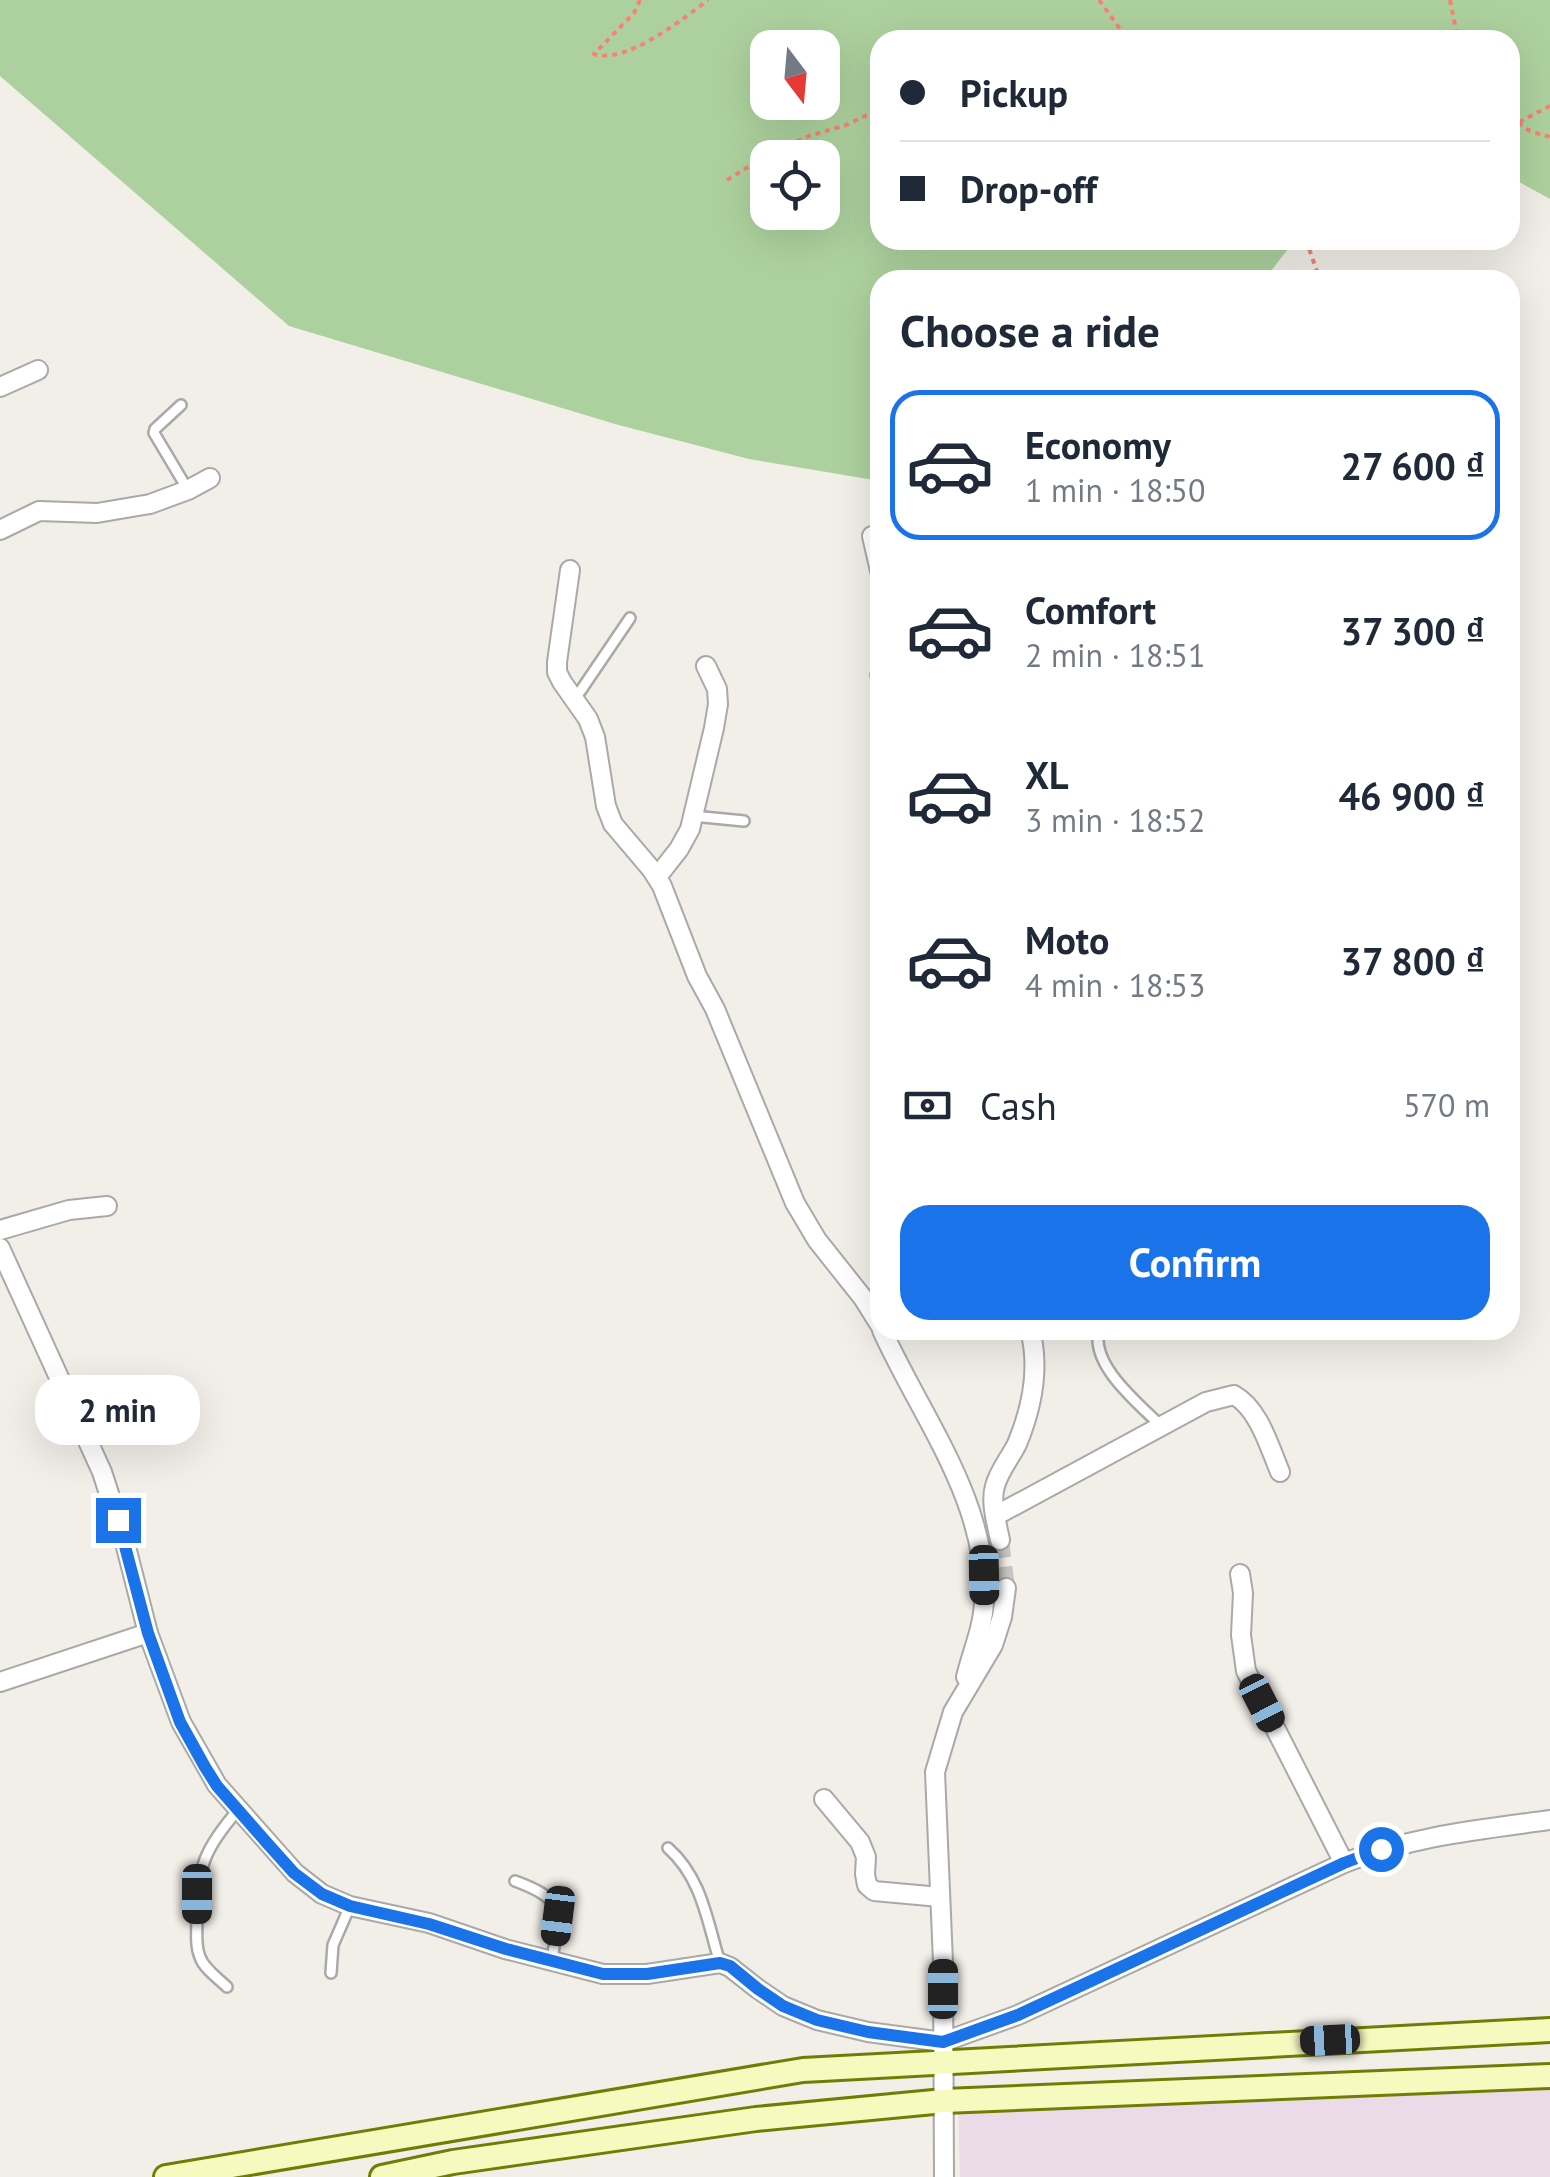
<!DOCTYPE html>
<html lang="en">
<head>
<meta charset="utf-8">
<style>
	:root { --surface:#fff; --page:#f2f2f3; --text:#1f2937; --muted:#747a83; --line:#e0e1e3; --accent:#1a73e8 }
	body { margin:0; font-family:"PT Sans",sans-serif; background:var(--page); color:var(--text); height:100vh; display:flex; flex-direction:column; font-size:38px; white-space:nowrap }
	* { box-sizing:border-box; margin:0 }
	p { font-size:32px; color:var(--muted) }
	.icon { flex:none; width:55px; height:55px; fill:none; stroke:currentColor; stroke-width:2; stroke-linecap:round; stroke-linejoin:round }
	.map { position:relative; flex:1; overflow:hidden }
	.drawer { position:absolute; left:870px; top:270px; width:650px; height:1070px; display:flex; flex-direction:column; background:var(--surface); border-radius:30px; box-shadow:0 10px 40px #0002 }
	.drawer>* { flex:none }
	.hud { position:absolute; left:870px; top:30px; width:650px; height:220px; border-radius:30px; box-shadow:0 10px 40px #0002; display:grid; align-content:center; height:220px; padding:0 30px; background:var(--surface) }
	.needle { width:65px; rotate:164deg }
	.controls { position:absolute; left:750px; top:30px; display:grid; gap:20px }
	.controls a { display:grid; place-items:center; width:90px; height:90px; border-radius:20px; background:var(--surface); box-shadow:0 10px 40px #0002; font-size:50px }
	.end { position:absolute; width:45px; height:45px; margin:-22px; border:12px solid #1a73e8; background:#fff; box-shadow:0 0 0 5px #fff }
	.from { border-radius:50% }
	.bubble { position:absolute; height:70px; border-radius:30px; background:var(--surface); box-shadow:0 10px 40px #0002; font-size:32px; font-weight:700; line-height:70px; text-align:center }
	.car { position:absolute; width:30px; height:60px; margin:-30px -15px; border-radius:12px; box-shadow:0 0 8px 2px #0007; background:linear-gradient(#222 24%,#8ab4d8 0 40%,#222 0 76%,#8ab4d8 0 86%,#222 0) }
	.hud b { display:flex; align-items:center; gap:35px; height:95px; font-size:38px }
	.hud b+b { border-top:2px solid var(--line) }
	.hud i { width:25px; height:25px; background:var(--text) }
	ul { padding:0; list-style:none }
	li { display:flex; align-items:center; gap:30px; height:150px; margin:0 20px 15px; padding:0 10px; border:5px solid transparent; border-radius:30px }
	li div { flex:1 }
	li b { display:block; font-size:38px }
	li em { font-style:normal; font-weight:700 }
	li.on { border-color:var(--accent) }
	li>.icon { width:90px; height:90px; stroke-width:1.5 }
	h2 { padding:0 30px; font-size:45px; line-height:120px }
	.pay { display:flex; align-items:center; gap:25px; height:110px; padding:0 30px; font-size:38px }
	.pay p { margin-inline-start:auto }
	.button { display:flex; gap:20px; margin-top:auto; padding:20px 30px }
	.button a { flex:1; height:115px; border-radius:30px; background:var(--accent); color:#fff; font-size:40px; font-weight:700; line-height:115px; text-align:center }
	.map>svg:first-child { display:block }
	.industrial { fill:#ebdbe8 }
	.forest { fill:#add19e; fill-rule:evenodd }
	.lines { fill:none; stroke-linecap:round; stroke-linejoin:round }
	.street-tunnel { stroke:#c8c6c1; stroke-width:18; stroke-dasharray:18 9; stroke-linecap:butt }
	.lane-casing { stroke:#a9a9a9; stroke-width:14 }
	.street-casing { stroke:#a9a9a9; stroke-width:22 }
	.secondary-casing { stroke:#707d05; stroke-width:28 }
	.path { stroke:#fa8072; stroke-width:4; stroke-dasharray:5 5; stroke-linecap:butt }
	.lane { stroke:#fff; stroke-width:9 }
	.street { stroke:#fff; stroke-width:18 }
	.secondary { stroke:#f7fabf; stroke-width:22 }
	.route { stroke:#1a73e8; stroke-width:12 }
</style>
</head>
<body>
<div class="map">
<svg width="1550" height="2177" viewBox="0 0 1550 2177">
	<rect width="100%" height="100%" fill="#f2efe9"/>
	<path class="industrial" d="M1550,2085V2177H960L958,2103Z"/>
	<path class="forest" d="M0,0H1550V199L1510,177V40H880V240H1295L1264,280H880V481L749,459L615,424L289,326L0,76ZM768,48H822V102H768ZM768,158H822V212H768Z"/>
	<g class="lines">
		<path class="street-tunnel" d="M1000,1540L1006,1588"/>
		<defs>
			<g id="lane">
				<path d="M181,405L155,429L154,433L188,490"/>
				<path d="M876,675L880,673"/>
				<path d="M575,699L630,618"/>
				<path d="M693,816L744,821"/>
				<path d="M1099,1330C1090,1365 1138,1403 1161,1426"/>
				<path d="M668,1848C702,1878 707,1921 720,1963"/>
				<path d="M515,1881C569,1901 558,1911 552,1962"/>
				<path d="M331,1973L333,1945L350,1906"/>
				<path d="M227,1987C218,1978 204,1969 200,1957C195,1946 197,1930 197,1918C197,1867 205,1848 238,1810"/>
			</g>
			<g id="street">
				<path d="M0,387L38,370"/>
				<path d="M0,530L39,511L97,513L150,504L188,490L210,478"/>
				<path d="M872,536L880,571"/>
				<path d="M570,570L557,662V672L562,682L588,719L595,737L606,806L613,824L652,870L662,886L697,976L715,1009L795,1203L817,1240L863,1298L880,1325"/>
				<path d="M657,877L679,849L690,829L714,728L718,704L717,689L706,666"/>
				<path d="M0,1230L69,1210L107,1206"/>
				<path d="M0,1248L102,1472L125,1543L148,1633L181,1722L217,1785L295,1873L322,1894L350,1906L429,1923L505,1949L603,1974H647L720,1963L730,1967L758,1989L783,2006L817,2020L868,2032L943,2042L1018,2015L1344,1863C1413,1836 1477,1830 1550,1820"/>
				<path d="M882,1330C921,1417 989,1502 984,1602C983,1628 972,1652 966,1677"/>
				<path d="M995,1516L1206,1402L1234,1395C1259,1409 1269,1446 1280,1472"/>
				<path d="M1000,1540C997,1524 990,1502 995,1486C999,1471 1010,1458 1017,1444C1032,1408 1040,1368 1030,1330"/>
				<path d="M1240,1574L1243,1593L1241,1635L1246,1671L1344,1863"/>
				<path d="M0,1682L148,1633"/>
				<path d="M824,1799L860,1842L866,1857L865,1874L867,1885L874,1891L940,1897"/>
				<path d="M944,2177L943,1962L935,1772L953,1712L993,1645L1002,1617L1006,1588"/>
			</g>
			<g id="secondary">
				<path d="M166,2177L803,2070L1550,2030"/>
				<path d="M382,2177L453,2162L756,2119L944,2101L1550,2076"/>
			</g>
		</defs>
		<use href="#lane" class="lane-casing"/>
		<use href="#street" class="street-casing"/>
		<use href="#secondary" class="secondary-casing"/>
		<g class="path">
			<path d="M640,0L634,13L594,54C625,65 683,19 708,0"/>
			<path d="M1099,0L1128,40"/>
			<path d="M1450,0L1458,40"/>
			<path d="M1510,117L1530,131L1550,137"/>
			<path d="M1519,122L1550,106"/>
			<path d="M727,180L772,152L809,136L846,125L880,109"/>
			<path d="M1306,240L1320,280"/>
		</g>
		<use href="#lane" class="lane"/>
		<use href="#street" class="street"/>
		<use href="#secondary" class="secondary"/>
	</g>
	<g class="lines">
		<path class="route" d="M118,1520L148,1633L180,1722L205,1767L217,1786L267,1843L294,1873L322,1894L350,1906L429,1924L506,1949L603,1974H647L720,1963L730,1966L758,1989L783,2006L817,2020L868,2032L943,2042L1018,2015L1344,1863L1381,1849"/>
	</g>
</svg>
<div class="controls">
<a><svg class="needle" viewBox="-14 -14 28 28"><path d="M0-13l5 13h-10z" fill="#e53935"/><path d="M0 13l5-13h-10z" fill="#747a83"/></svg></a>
<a><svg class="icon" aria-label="locate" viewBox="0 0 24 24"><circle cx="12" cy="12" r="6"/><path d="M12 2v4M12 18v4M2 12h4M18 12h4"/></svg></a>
</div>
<i class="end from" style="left:1381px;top:1849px"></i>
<i class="end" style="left:118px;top:1520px"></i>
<div class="bubble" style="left:35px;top:1375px;width:165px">2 min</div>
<i class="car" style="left:984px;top:1575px;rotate:179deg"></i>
<i class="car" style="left:1262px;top:1703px;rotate:153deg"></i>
<i class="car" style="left:197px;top:1894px;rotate:180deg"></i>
<i class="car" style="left:558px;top:1916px;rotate:187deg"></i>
<i class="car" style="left:943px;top:1989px;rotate:0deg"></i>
<i class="car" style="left:1330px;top:2040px;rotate:267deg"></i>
<div class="hud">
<b><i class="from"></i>Pickup</b>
<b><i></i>Drop-off</b>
</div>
<section class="drawer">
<h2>Choose a ride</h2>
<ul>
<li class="on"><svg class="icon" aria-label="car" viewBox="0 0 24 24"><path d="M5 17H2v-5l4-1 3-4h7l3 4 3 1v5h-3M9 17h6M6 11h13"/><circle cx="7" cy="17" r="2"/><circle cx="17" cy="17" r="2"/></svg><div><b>Economy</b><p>1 min · 18:50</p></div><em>27 600 ₫</em></li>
<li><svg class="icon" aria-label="car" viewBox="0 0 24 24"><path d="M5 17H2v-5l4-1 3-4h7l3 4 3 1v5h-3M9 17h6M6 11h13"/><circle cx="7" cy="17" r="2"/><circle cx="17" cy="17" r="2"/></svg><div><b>Comfort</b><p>2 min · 18:51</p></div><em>37 300 ₫</em></li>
<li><svg class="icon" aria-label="car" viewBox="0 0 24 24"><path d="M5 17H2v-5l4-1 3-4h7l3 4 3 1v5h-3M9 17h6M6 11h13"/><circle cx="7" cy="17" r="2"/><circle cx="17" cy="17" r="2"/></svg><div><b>XL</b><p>3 min · 18:52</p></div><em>46 900 ₫</em></li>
<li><svg class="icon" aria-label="car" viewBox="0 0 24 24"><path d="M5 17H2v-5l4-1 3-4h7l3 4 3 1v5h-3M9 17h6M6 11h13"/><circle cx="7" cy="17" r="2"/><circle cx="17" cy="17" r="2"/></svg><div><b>Moto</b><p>4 min · 18:53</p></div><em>37 800 ₫</em></li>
</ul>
<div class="pay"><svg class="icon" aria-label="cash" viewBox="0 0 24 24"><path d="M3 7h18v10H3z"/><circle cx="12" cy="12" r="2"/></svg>Cash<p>570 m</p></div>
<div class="button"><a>Confirm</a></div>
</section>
</div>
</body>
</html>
